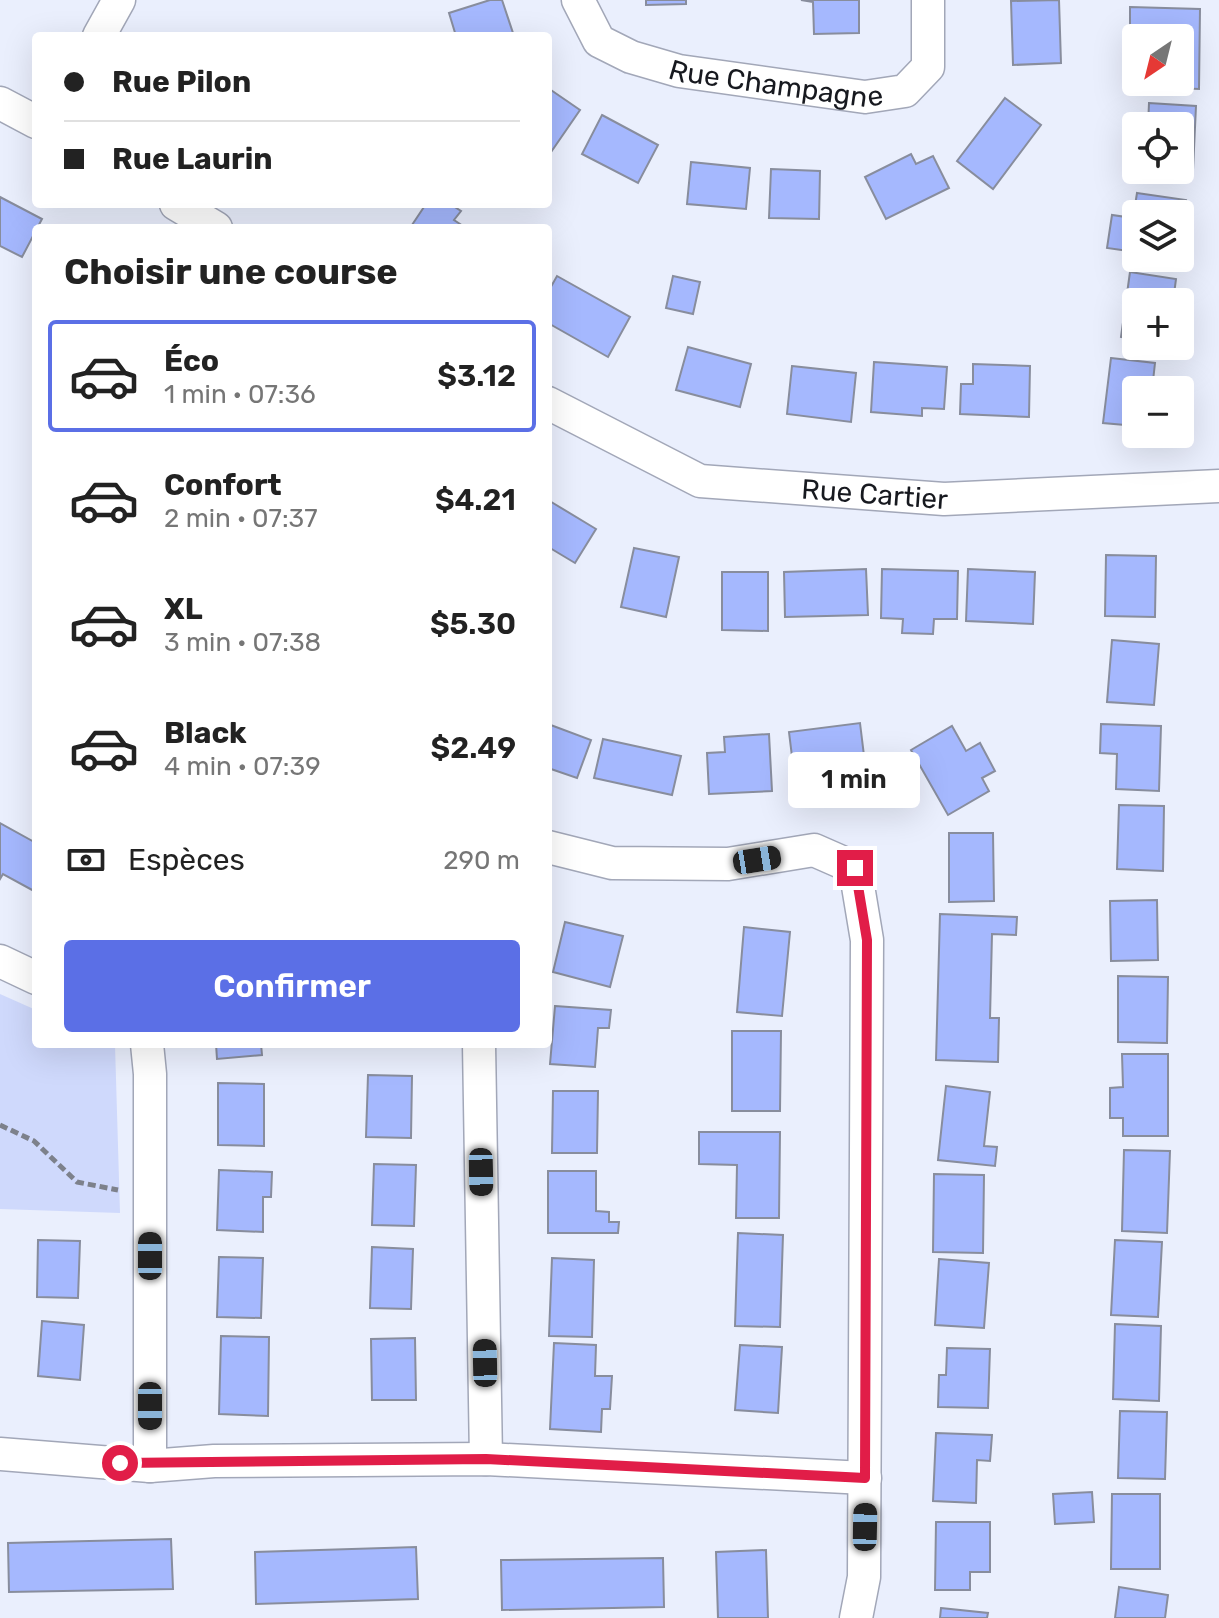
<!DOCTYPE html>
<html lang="fr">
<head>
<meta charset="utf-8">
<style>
	:root { --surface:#fff; --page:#f2f2f2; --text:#222; --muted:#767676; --line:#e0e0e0; --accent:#5b6fe6 }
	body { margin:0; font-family:Rubik,sans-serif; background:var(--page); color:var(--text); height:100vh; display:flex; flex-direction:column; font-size:30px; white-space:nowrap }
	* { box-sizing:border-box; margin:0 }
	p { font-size:26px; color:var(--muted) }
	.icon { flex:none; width:44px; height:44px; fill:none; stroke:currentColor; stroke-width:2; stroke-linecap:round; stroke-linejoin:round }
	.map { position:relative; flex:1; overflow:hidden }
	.side { position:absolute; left:32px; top:224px; width:520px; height:824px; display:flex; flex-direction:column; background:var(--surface); border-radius:8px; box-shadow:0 8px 32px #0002 }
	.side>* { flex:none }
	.guide { position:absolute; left:32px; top:32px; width:520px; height:176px; border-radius:8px; box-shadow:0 8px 32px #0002; display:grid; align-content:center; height:176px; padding:0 32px; background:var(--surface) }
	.needle { width:52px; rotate:215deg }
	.buttons { position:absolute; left:1122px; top:24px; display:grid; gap:16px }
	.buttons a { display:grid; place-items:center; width:72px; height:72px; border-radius:8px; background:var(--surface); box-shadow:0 8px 32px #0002; font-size:40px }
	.end { position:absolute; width:36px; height:36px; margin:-18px; border:10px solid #e11d48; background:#fff; box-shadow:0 0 0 4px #fff }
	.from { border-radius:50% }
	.bubble { position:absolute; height:56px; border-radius:8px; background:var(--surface); box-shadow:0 8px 32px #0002; font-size:26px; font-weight:600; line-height:56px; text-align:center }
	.car { position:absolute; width:24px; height:48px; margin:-24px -12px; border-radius:10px; box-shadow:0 0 6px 2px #0007; background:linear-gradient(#222 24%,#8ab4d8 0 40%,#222 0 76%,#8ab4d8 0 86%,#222 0) }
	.guide b { display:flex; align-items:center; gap:28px; height:76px; font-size:30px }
	.guide b+b { border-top:2px solid var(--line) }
	.guide i { width:20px; height:20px; background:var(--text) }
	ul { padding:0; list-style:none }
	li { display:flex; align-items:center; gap:24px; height:112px; margin:0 16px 12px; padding:0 16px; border:4px solid transparent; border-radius:8px }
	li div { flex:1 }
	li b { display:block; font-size:30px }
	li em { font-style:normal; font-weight:600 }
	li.current { border-color:var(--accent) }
	li>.icon { width:72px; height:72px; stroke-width:1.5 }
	h2 { padding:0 32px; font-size:36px; line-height:96px }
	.pay { display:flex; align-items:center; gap:20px; height:88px; padding:0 32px; font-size:30px }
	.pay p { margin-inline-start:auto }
	.primary-button { display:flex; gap:16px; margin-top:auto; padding:16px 32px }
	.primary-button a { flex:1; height:92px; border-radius:8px; background:var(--accent); color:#fff; font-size:32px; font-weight:600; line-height:92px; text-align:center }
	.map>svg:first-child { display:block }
	.green { fill:#cfd9fc }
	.building { fill:#a5b8fe; stroke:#888d9d; stroke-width:2 }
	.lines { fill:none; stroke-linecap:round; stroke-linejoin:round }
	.minor-casing { stroke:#a2a7b8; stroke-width:35 }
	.path { stroke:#7d818b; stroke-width:5; stroke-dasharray:8 4; stroke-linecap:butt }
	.minor { stroke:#fff; stroke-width:32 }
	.route { stroke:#e11d48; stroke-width:10 }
	.labels { text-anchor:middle; stroke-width:7; stroke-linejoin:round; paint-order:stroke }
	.street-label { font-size:28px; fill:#17191f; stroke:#fcfcfc }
</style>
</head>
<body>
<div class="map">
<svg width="1219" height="1618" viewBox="0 0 1219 1618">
	<rect width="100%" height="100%" fill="#eaeffd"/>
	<path class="green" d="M0,994L36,1010V1044L115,1045L120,1213L0,1209Z"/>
	<g class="building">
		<path d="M490,0H502L514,36H456L449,13Z"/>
		<path d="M646,0H686V4L646,5Z"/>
		<path d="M801,0H859V33L814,34L813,2Z"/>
		<path d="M1059,0L1061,63L1013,65L1011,1Z"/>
		<path d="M1130,7L1200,9L1199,89L1154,87V82H1180V38H1154V29H1130Z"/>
		<path d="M548,88L580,110L549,155L548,154Z"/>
		<path d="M1005,98L1041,125L993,189L957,161Z"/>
		<path d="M1149,103L1196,106L1193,170H1180V126H1148Z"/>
		<path d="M602,115L658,145L638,183L582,154Z"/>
		<path d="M911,154L916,164L933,156L949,188L886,219L865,177Z"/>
		<path d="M691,162L750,168L746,209L687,204Z"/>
		<path d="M771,169L820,171L819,219L769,218Z"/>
		<path d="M1137,193L1186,200L1180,243V214H1136V252L1107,248L1112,215L1133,218Z"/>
		<path d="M0,197L42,219L22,257L0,246Z"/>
		<path d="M426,204H450L461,211L454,220L466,228H410Z"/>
		<path d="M1130,272L1176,279L1173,302H1136V340L1121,337Z"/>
		<path d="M557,276L630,317L608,357L548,323V292Z"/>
		<path d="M673,276L700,282L693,314L666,308Z"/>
		<path d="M688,347L751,364L740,407L676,390Z"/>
		<path d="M1111,358L1155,363L1152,390H1136V426L1103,423Z"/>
		<path d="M874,362L947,367L944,409L922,408V416L871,412Z"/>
		<path d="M973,364L1030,366L1029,417L960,414L961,384H973Z"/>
		<path d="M792,366L856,373L851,422L787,414Z"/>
		<path d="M548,500L596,529L575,563L550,548L548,551Z"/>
		<path d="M634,548L679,557L666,617L621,607Z"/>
		<path d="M1106,555L1156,556L1155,617L1105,616Z"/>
		<path d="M866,569L868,615L785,617L784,572Z"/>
		<path d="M882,569L958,571L957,619H934L933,634L902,633L903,619L881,618Z"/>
		<path d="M968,569L1035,572L1033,624L966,621Z"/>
		<path d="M722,572H768V631L722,630Z"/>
		<path d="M1112,640L1159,644L1154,705L1107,702Z"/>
		<path d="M860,723L866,772L795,781L789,732Z"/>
		<path d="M548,724L591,740L577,778L548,768Z"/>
		<path d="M1101,724L1161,726L1159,791L1116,789L1117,754L1100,753Z"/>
		<path d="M952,726L966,751L980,743L995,771L982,778L989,791L948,815L911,750Z"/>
		<path d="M769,734L772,791L709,794L707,753L725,752L724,737Z"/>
		<path d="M603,739L681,756L672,795L594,778Z"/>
		<path d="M1119,805L1164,806L1163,871L1117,869Z"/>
		<path d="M0,823L36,843L34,891L3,874L0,879Z"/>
		<path d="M949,833H993L994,901L949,902Z"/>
		<path d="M1157,900L1158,960L1111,961L1110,901Z"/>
		<path d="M940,914L1017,917L1016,935L992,934L990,1018H999L998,1062L936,1060Z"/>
		<path d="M565,922L623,936L610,987L553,972Z"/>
		<path d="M744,927L790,932L782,1016L737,1012Z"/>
		<path d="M1118,976L1168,977L1167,1043L1118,1042Z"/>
		<path d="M555,1006L611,1010L609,1028H598L595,1067L550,1064Z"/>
		<path d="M732,1031H781L780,1111H732Z"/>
		<path d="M216,1044H261L262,1055L217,1059Z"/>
		<path d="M1122,1054H1168V1136H1123V1118H1110V1088L1123,1087Z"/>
		<path d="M368,1075L412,1076L411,1138L366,1137Z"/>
		<path d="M218,1083L264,1084V1146L218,1145Z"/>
		<path d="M946,1086L990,1092L984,1146L997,1147L995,1166L938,1160Z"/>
		<path d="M553,1091H598L597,1153H552Z"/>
		<path d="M699,1132H780L779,1218H736L737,1165L699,1164Z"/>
		<path d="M1124,1150L1170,1151L1167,1233L1122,1231Z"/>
		<path d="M374,1164L416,1165L414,1226L372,1225Z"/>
		<path d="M219,1170L272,1172L271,1197H263V1232L217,1230Z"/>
		<path d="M548,1171H596V1211L609,1212V1222H619L618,1233H548Z"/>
		<path d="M934,1174L984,1175L983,1253L933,1252Z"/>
		<path d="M738,1233L783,1235L780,1327L735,1326Z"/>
		<path d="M38,1240L80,1241L78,1298L37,1297Z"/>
		<path d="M1115,1240L1162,1242L1158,1317L1111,1315Z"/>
		<path d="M372,1247L413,1249L411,1309L370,1308Z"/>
		<path d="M219,1257L263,1258L261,1318L217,1317Z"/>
		<path d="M552,1258L594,1260L592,1337L549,1336Z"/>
		<path d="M939,1259L989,1263L984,1328L935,1325Z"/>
		<path d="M42,1321L84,1325L80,1380L38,1376Z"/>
		<path d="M1115,1324L1161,1326L1159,1401L1113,1399Z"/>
		<path d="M221,1336L269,1337L268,1416L219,1414Z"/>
		<path d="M415,1338L416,1400H372L371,1339Z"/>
		<path d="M554,1343L596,1345L595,1376H612L610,1409H602L601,1432L550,1429Z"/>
		<path d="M740,1345L782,1347L778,1413L735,1410Z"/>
		<path d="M947,1348L990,1349L988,1408L938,1407L939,1375H946Z"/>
		<path d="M1120,1411L1167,1412L1165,1479L1118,1478Z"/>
		<path d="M936,1433L992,1435L990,1461L977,1460L976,1503L933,1501Z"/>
		<path d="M1092,1492L1094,1522L1055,1524L1053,1494Z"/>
		<path d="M1112,1494H1160V1569H1111Z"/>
		<path d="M936,1522H990V1572H970V1590H935Z"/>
		<path d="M171,1539L173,1589L9,1592L8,1543Z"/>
		<path d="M416,1547L418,1599L256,1604L255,1552Z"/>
		<path d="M766,1550L768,1618H718L716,1552Z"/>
		<path d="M663,1558L664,1607L502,1610L501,1560Z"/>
		<path d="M1119,1587L1168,1595L1165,1618H1115Z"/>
		<path d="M941,1608L988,1613L987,1618H940Z"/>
	</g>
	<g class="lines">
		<defs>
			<g id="minor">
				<path id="s1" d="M578,0L599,41L631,57L679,71L865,97L905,91L928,67V0"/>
				<path d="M99,36L119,0"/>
				<path d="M0,103L36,122"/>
				<path d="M176,204L216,228"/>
				<path id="s2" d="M548,403L700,481L944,499L1219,486"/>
				<path d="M548,847L612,863L728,864L814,850L855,868L867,940L864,1577L856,1618"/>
				<path d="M0,961L36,978"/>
				<path d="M147,1044L150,1074V1466"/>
				<path d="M479,1044L486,1459"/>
				<path d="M0,1454L150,1466L214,1461L486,1459L865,1478"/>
			</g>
		</defs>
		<use href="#minor" class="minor-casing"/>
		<path class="path" d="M0,1125L34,1141L77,1182L118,1190"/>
		<use href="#minor" class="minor"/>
	</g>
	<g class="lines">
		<path class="route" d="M120,1463L486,1459L865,1478L867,940L855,868"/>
	</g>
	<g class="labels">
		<g class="street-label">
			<text dy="10" stroke="none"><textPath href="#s1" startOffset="230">Rue Champagne</textPath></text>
			<text dy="10" stroke="none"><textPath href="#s2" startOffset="346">Rue Cartier</textPath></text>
		</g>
	</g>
</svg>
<div class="buttons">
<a><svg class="needle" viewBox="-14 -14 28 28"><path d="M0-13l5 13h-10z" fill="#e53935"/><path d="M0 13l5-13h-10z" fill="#767676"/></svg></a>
<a><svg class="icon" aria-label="locate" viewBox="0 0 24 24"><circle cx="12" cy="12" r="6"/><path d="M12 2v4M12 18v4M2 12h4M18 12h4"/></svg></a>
<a><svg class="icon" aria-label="layers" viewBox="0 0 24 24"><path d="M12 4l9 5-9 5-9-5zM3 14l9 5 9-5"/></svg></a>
<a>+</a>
<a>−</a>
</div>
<i class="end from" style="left:120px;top:1463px"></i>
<i class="end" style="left:855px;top:868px"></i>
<div class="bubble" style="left:788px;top:752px;width:132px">1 min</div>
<i class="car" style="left:757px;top:860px;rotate:81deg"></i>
<i class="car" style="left:481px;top:1172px;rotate:179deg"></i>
<i class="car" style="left:150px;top:1256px;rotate:0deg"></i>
<i class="car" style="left:485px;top:1363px;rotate:359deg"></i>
<i class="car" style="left:150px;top:1406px;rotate:180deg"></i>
<i class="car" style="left:865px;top:1527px;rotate:1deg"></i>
<div class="guide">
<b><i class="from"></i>Rue Pilon</b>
<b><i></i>Rue Laurin</b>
</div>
<section class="side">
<h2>Choisir une course</h2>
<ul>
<li class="current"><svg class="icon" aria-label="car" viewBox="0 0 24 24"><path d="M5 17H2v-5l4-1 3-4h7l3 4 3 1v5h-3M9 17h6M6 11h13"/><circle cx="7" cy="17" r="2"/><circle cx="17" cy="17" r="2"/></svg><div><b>Éco</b><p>1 min · 07:36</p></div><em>$3.12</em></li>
<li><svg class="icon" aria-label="car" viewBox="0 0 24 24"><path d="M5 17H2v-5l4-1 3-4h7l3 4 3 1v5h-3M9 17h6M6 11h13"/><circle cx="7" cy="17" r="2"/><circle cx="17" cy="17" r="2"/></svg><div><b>Confort</b><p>2 min · 07:37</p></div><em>$4.21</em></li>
<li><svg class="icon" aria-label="car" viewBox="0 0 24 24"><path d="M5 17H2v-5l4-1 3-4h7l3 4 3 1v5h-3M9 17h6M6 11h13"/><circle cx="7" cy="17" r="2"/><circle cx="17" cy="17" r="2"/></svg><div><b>XL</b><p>3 min · 07:38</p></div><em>$5.30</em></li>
<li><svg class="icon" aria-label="car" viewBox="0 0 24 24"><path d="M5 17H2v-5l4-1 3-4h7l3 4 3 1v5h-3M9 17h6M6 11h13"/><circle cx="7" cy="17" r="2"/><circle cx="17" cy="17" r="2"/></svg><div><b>Black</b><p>4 min · 07:39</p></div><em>$2.49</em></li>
</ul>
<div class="pay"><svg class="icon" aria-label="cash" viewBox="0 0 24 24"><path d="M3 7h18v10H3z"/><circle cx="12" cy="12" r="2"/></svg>Espèces<p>290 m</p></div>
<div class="primary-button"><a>Confirmer</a></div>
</section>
</div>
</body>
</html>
